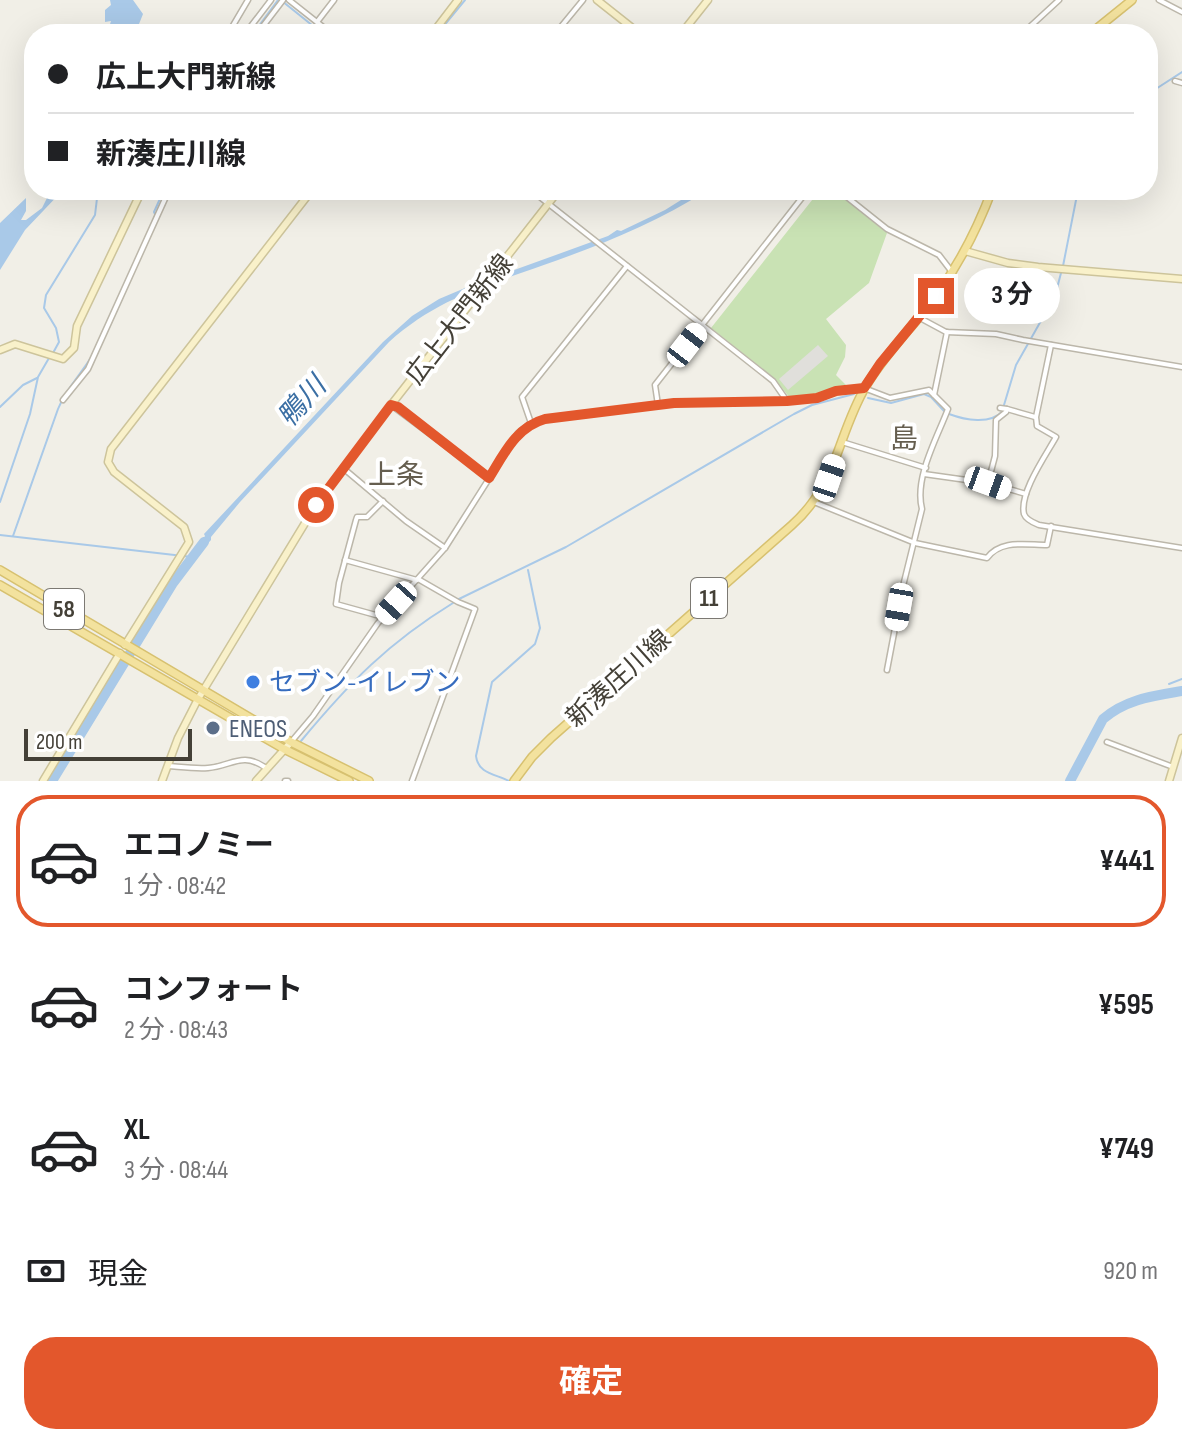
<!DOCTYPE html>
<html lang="ja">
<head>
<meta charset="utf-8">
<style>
	:root { --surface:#fff; --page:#f2f2f2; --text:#202124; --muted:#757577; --line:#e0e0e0; --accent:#e3572c }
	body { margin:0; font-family:"Sofia Sans Condensed","Noto Sans JP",sans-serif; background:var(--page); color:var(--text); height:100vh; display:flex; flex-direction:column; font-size:30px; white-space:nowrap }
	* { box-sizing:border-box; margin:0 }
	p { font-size:26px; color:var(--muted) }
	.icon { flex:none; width:44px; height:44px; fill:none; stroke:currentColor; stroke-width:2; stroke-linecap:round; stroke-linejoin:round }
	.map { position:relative; height:781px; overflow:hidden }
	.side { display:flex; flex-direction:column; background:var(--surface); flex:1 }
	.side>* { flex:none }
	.hud { position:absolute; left:24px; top:24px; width:1134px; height:176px; border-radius:32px; box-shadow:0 8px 32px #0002; display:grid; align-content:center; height:176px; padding:0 24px; background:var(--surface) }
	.scale { position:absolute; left:24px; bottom:20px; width:168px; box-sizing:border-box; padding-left:8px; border:4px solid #444037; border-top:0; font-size:22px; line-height:28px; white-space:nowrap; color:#444037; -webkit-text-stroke:6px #fff; paint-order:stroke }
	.end { position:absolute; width:36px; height:36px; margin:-18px; border:10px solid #e3572c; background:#fff; box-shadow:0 0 0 4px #fff }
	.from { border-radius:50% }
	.bubble { position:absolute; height:56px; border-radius:28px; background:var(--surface); box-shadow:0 8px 32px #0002; font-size:26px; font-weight:700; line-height:56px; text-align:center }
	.car { position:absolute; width:24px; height:48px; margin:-24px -12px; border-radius:10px; box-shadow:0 0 6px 2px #0007; background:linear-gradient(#fff 24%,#345 0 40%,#fff 0 76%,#345 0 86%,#fff 0) }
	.hud b { display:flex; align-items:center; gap:28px; height:76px; font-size:30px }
	.hud b+b { border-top:2px solid var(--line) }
	.hud i { width:20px; height:20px; background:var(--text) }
	ul { padding:14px 0 0; list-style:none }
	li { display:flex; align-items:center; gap:24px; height:132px; margin:0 16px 12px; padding:0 8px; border:4px solid transparent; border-radius:32px }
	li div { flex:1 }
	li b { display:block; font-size:30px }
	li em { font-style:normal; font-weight:700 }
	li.active { border-color:var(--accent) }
	li>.icon { width:72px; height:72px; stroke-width:1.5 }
	.pay { display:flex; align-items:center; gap:20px; height:88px; padding:0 24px; font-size:30px }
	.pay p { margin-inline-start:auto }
	.button { display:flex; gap:16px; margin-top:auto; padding:16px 24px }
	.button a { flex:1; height:92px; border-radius:32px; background:var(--accent); color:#fff; font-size:32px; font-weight:700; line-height:92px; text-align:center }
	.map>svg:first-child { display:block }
	.green { fill:#c9e2b4 }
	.parking { fill:#e0dfdb }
	.water { fill:#a9c9e8 }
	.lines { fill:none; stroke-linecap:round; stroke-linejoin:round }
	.stream { stroke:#a9c9e8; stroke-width:2 }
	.river { stroke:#a9c9e8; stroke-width:10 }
	.street-casing { stroke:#bcb7aa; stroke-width:7 }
	.secondary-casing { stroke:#cdc49b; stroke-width:9 }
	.primary-casing { stroke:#d7c170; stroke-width:10 }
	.street { stroke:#fff; stroke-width:4 }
	.secondary { stroke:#f9f1ca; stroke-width:6 }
	.primary { stroke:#f3e29e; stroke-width:7 }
	.route { stroke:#e3572c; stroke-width:10 }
	.shop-dot { fill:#3f7fe0; stroke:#fff; stroke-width:3 }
	.service-dot { fill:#5c6f8a; stroke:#fff; stroke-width:3 }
	.labels { text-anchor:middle; stroke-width:8; stroke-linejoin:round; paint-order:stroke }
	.shield { fill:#fff; stroke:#7c7973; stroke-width:2 }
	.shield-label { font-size:24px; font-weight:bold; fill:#444037 }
	.street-label { font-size:26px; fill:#444037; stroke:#fff }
	.shop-label { font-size:26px; fill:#366cbe; stroke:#fff; text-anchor:start }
	.service-label { font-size:26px; fill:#4e5e75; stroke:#fff; text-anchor:start }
	.water-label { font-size:28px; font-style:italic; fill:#3b6fa4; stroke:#fff }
	.neighbourhood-label { font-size:28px; fill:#655e4f; stroke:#fff }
</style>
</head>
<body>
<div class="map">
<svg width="1182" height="781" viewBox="0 0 1182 781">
	<rect width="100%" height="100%" fill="#f1efe7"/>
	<path class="green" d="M820,190H833L887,233L869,283L826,319L846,345L845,357L836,375L850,389L817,401L794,403L774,378L711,328Z"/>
	<path class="parking" d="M818,345L828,356L788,390L779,379Z"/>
	<g class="water">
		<path d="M110,0H133L143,14L135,34H107L111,21L105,22V10L111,5Z"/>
		<path d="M51,190H63L25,230L0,270V223L26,198V211L21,220H26L42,208Z"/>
		<path d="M697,190H707C660,221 610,241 558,260C495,283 440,296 389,342L240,502L211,537V540L200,552L196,548L205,536L204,534L383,342L412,316L439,299L465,288L608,236L617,230L621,231L665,210Z"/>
	</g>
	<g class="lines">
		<g class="stream">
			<path d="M282,1L323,34"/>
			<path d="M253,34L278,0"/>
			<path d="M437,34L465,0"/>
			<path d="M1148,94L1182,72"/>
			<path d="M155,214L154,212L164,190"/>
			<path d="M1063,266L1078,190"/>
			<path d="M116,312L123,296"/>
			<path d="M53,353L59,342L56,328L44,308L46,295L95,215L98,190"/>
			<path d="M868,398L891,403L924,394L931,397L944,411"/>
			<path d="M1004,405L1016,365L1055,296L1061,273"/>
			<path d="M0,407L23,385L37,378"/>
			<path d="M949,414C965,420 990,425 1003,411"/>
			<path d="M0,502L30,414L38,377L49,358"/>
			<path d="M0,535L192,557"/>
			<path d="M13,536L58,409C66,389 81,374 92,356"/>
			<path d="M459,599L566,547L794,414L812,405L854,394"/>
			<path d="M1169,684L1182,679"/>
			<path d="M301,741C350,682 388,643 453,603"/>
			<path d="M509,781C496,774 478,774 476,756L492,682L535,644L540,628L528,570"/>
		</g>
		<g class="river">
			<path d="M52,781L173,583L204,542"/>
			<path d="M1070,781L1103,719C1126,699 1153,696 1182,691"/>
		</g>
		<defs>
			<g id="street">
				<path d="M289,0L332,34"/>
				<path d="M1159,0L1182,12"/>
				<path d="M317,22L334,0"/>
				<path d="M228,34L248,0"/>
				<path d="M245,34L271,0"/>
				<path d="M257,34L283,0"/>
				<path d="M555,34L583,0"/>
				<path d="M1022,34L1059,0"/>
				<path d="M1175,81L1182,83"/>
				<path d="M531,190L773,381L787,401"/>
				<path d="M838,190L887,229L939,255L952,272"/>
				<path d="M920,318L946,332L996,334L1023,340L1182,367"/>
				<path d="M1051,345L1036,417L1037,426L1056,437C1046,455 1019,493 1024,514C1026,520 1034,523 1039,525L1182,548"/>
				<path d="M934,395L947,332"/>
				<path d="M63,400L88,369L169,190"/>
				<path d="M391,405L489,478"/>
				<path d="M658,405L655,385L808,190"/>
				<path d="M1007,409L1035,417"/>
				<path d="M531,423L522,397L627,266"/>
				<path d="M842,442L926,468"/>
				<path d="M343,468L406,521L445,548"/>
				<path d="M924,474L988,483L1026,494"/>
				<path d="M988,483L995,456L996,420L1006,412L1007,409L1000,408"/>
				<path d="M383,501L367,517H357L356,520L339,583L336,604L383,617"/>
				<path d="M814,502L915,543L987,558C1001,539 1026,545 1047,545L1051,526"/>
				<path d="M345,560L417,580"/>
				<path d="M291,742L313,716L378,623L445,548L518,433L531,423L545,419L674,403L787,401L817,398L836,391L864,388L890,398L929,390L948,409C937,438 914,478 922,509L903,586L887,670"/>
				<path d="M1107,742L1173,767"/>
				<path d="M168,766C181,767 195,769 208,768C232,766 242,751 266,768"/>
				<path d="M285,781H288"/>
				<path d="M412,781L475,609L458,602L418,579"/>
			</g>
			<g id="secondary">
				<path d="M597,0L640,34"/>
				<path d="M432,34L458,0"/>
				<path d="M681,34L708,0"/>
				<path d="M965,251L1008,263L1038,267L1182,279"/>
				<path d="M0,350L15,344L63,359L74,348L77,326L142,190"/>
				<path d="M125,645L189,542L184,527L114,472L108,462L111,449L312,190"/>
				<path d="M43,781L120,653"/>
				<path d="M162,781L178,738L198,699L316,505L391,405L559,190"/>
				<path d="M256,781L291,742"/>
				<path d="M1169,781L1182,738"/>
			</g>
			<g id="primary">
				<path d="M1090,34L1132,0"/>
				<path d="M0,570L291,742L369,781"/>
				<path d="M0,585L284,749L349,781"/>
				<path d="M514,781L532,757L551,738L792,525C838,484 837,435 866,386C886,352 915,325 938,293C961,261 978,227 992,190"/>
			</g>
		</defs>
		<use href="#street" class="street-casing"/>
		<use href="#secondary" class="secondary-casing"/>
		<use href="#primary" class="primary-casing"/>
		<use href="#street" class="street"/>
		<use href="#secondary" class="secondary"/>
		<use href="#primary" class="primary"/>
	</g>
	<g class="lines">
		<path class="route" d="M316,505L391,405L398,407L489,478C504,454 516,427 545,419L674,403L787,401L817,398L836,391L864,388L880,364L936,296"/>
	</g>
	<circle class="shop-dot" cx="253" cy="682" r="8"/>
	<circle class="service-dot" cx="213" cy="728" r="8"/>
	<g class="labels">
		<g class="shield">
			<rect x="691" y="578" width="36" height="40" rx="6"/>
			<rect x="44" y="589" width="40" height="40" rx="6"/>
		</g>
		<g class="shield-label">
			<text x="709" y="606">11</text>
			<text x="64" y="617">58</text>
		</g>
		<g class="street-label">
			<text transform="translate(459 319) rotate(-52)" y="9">広上大門新線</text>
			<text transform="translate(618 678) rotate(-42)" y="9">新湊庄川線</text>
		</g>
		<g class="shop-label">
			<text x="269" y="691">セブン-イレブン</text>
		</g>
		<g class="service-label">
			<text x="229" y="737">ENEOS</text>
		</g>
		<g class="water-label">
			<text transform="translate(301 401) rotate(-48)" y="10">鴨川</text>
		</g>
		<g class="neighbourhood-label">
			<text x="904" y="448">島</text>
			<text x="396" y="484">上条</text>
		</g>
	</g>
</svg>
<div class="scale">200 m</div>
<i class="end from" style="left:316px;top:505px"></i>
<i class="end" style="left:936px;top:296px"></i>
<div class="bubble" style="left:964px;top:268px;width:96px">3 分</div>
<i class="car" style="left:687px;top:345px;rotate:38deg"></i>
<i class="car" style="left:829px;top:478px;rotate:19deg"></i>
<i class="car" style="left:988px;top:483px;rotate:110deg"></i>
<i class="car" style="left:396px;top:603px;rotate:222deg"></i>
<i class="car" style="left:899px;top:607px;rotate:190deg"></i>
<div class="hud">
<b><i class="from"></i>広上大門新線</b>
<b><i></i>新湊庄川線</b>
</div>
</div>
<section class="side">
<ul>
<li class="active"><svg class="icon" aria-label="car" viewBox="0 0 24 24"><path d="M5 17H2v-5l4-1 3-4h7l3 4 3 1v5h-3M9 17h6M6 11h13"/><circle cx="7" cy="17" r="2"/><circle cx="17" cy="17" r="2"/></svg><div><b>エコノミー</b><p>1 分 · 08:42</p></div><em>¥441</em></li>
<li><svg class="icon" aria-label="car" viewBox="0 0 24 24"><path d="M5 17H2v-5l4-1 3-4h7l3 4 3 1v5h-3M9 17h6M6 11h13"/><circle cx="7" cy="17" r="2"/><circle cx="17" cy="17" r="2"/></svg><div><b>コンフォート</b><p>2 分 · 08:43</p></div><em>¥595</em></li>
<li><svg class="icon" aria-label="car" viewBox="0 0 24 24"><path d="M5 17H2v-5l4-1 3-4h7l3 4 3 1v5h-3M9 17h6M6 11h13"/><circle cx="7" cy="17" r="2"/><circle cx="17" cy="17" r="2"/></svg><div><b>XL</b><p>3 分 · 08:44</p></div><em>¥749</em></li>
</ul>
<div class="pay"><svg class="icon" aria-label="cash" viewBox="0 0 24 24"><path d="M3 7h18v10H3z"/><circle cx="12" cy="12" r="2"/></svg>現金<p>920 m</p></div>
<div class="button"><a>確定</a></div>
</section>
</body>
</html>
